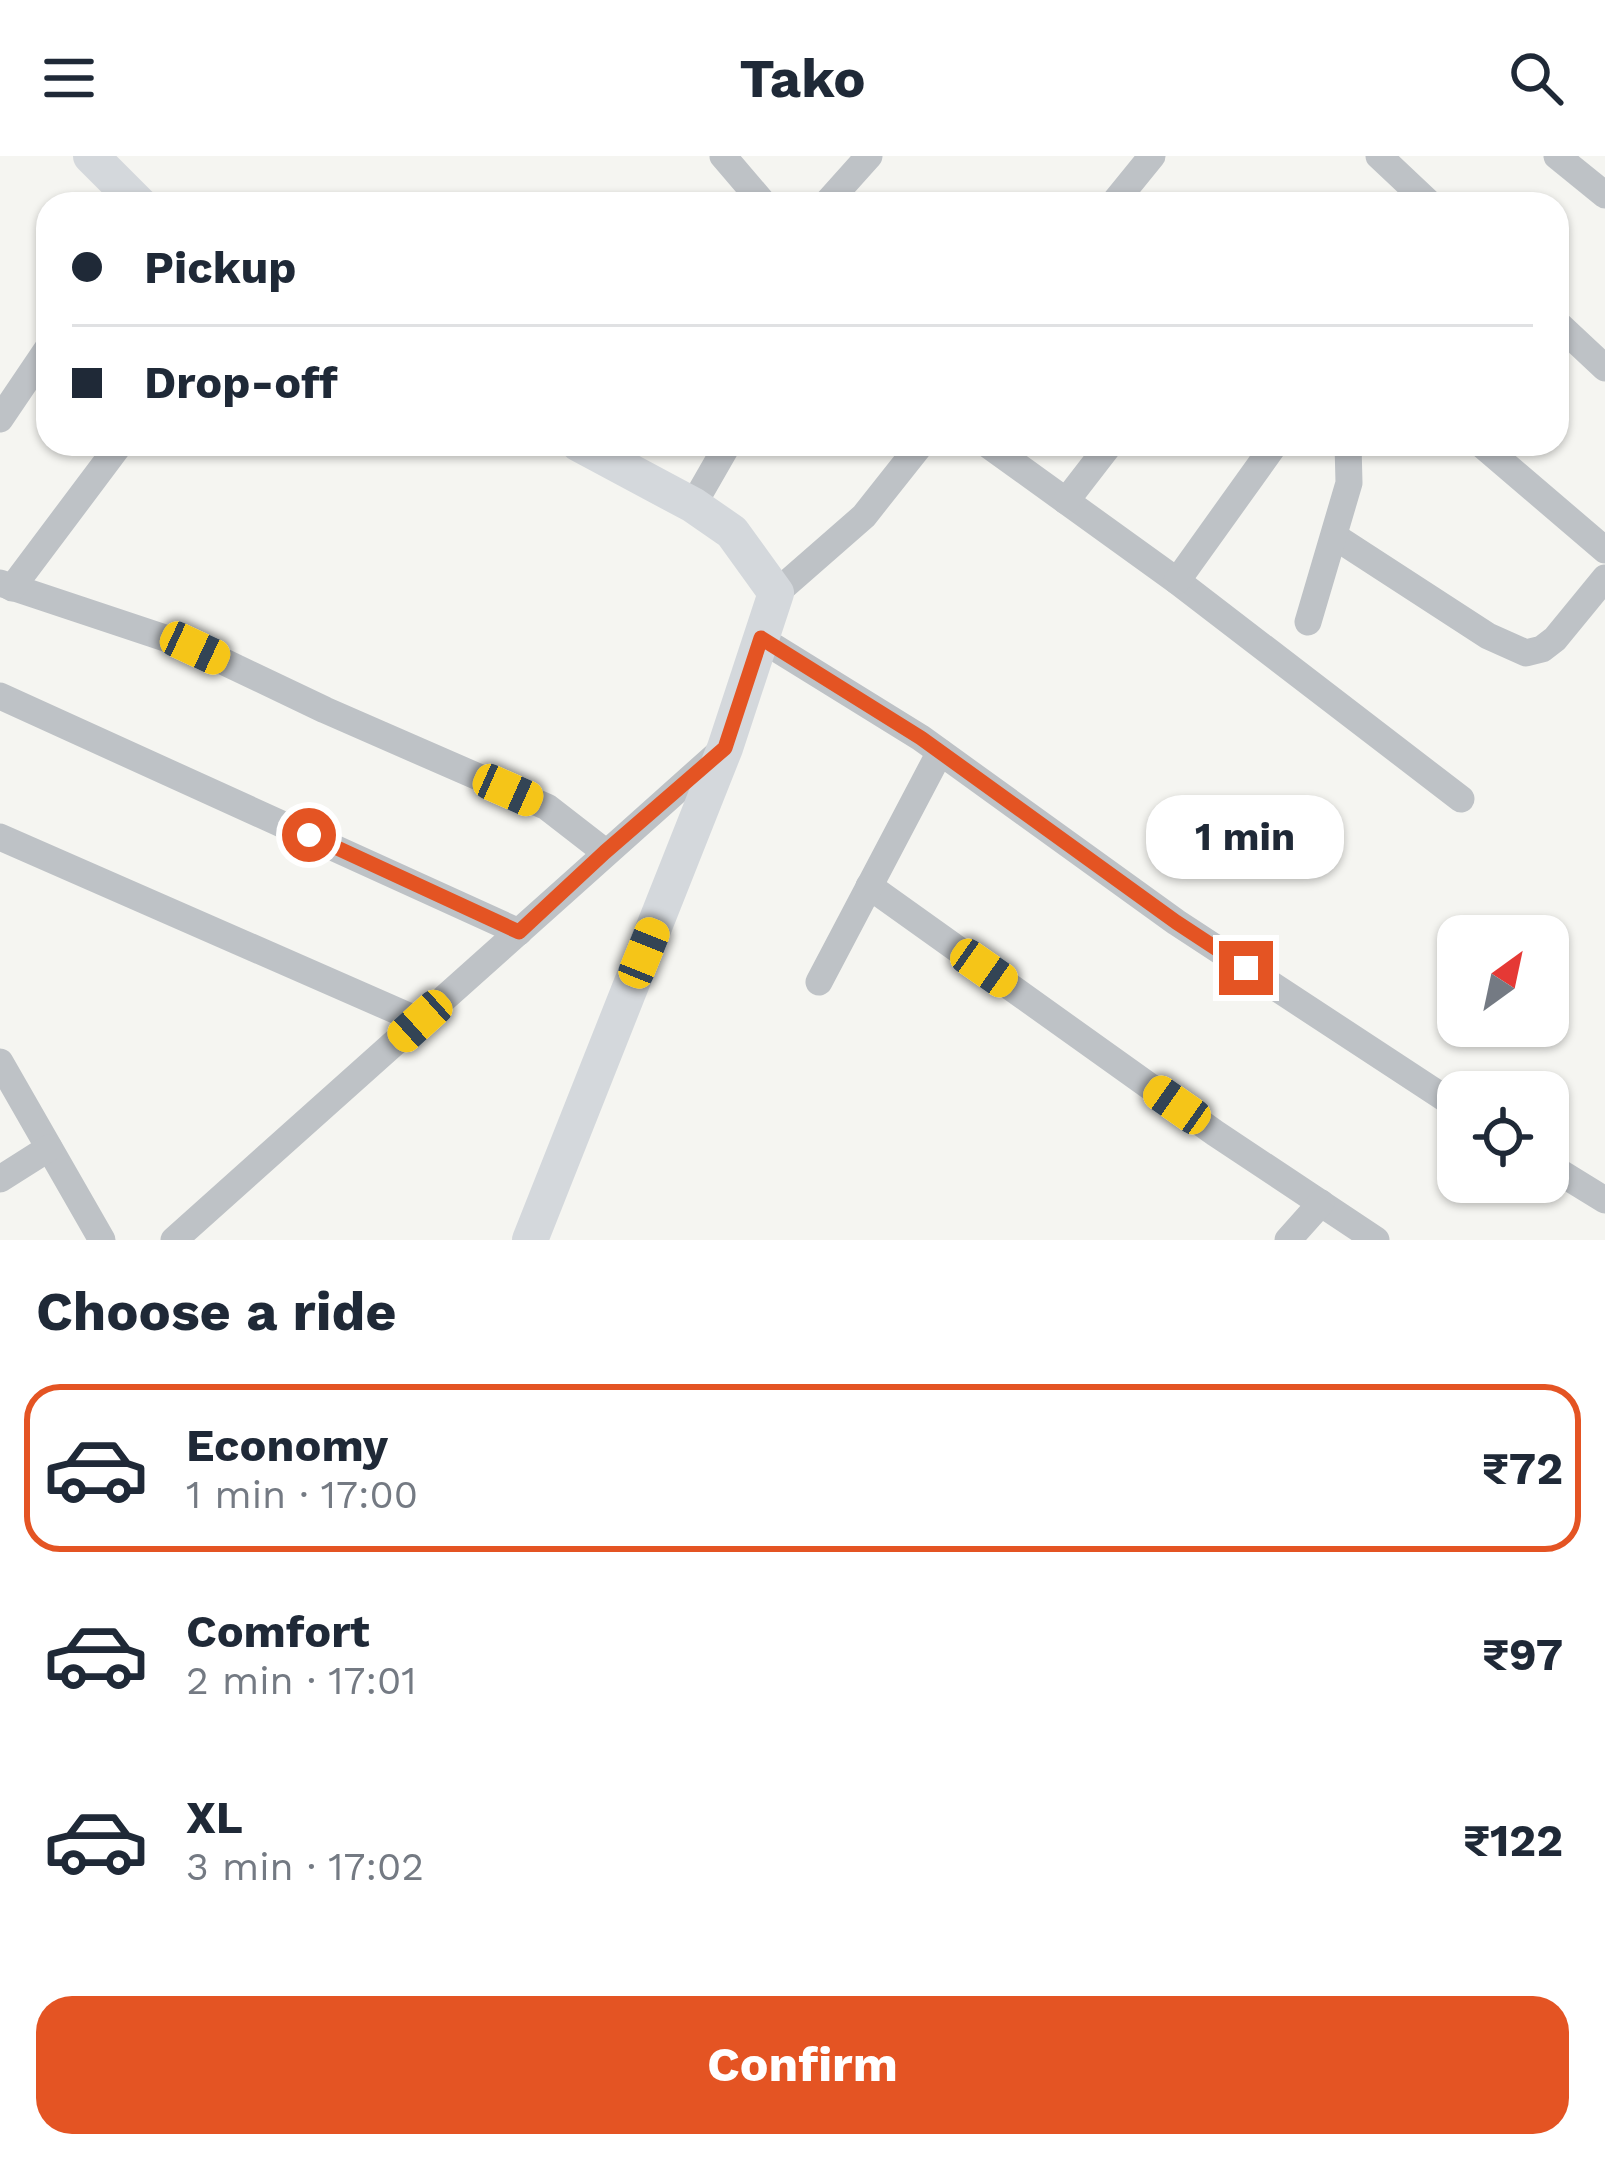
<!DOCTYPE html>
<html lang="en">
<head>
<meta charset="utf-8">
<style>
	:root { --surface:#fff; --page:#f2f2f3; --text:#1f2937; --muted:#747a83; --line:#e0e1e3; --accent:#e45423 }
	body { margin:0; font-family:"Work Sans",sans-serif; background:var(--page); color:var(--text); height:100vh; display:flex; flex-direction:column; font-size:45px; white-space:nowrap }
	* { box-sizing:border-box; margin:0 }
	p { font-size:39px; color:var(--muted) }
	.icon { flex:none; width:66px; height:66px; fill:none; stroke:currentColor; stroke-width:2; stroke-linecap:round; stroke-linejoin:round }
	.map { position:relative; height:1084px; overflow:hidden }
	.sheet { display:flex; flex-direction:column; background:var(--surface); flex:1 }
	.sheet>* { flex:none }
	.hud { position:absolute; left:36px; top:36px; width:1533px; height:264px; border-radius:36px; box-shadow:0 3px 9px #0004; display:grid; align-content:center; height:264px; padding:0 36px; background:var(--surface) }
	.needle { width:78px; rotate:33deg }
	.controls { position:absolute; left:1437px; top:759px; display:grid; gap:24px }
	.controls a { display:grid; place-items:center; width:132px; height:132px; border-radius:24px; background:var(--surface); box-shadow:0 3px 9px #0004; font-size:60px }
	.end { position:absolute; width:54px; height:54px; margin:-27px; border:15px solid #e45423; background:#fff; box-shadow:0 0 0 6px #fff }
	.from { border-radius:50% }
	.bubble { position:absolute; height:84px; border-radius:36px; background:var(--surface); box-shadow:0 3px 9px #0004; font-size:39px; font-weight:700; line-height:84px; text-align:center }
	.car { position:absolute; width:36px; height:72px; margin:-36px -18px; border-radius:15px; box-shadow:0 0 9px 3px #0007; background:linear-gradient(#f5c518 24%,#345 0 40%,#f5c518 0 76%,#345 0 86%,#f5c518 0) }
	.hud b { display:flex; align-items:center; gap:42px; height:114px; font-size:45px }
	.hud b+b { border-top:3px solid var(--line) }
	.hud i { width:30px; height:30px; background:var(--text) }
	ul { padding:0; list-style:none }
	li { display:flex; align-items:center; gap:36px; height:168px; margin:0 24px 18px; padding:0 12px; border:6px solid transparent; border-radius:36px }
	li div { flex:1 }
	li b { display:block; font-size:45px }
	li em { font-style:normal; font-weight:700 }
	li.selected { border-color:var(--accent) }
	li>.icon { width:108px; height:108px; stroke-width:1.5 }
	h2 { padding:0 36px; font-size:54px; line-height:144px }
	.cta { display:flex; gap:24px; margin-top:auto; padding:24px 36px }
	.cta a { flex:1; height:138px; border-radius:36px; background:var(--accent); color:#fff; font-size:48px; font-weight:700; line-height:138px; text-align:center }
	header { display:flex; justify-content:space-between; align-items:center; height:156px; padding:0 36px; background:var(--surface); font-size:54px; font-weight:700 }
	.map>svg:first-child { display:block }
	.lines { fill:none; stroke-linecap:round; stroke-linejoin:round }
	.minor { stroke:#bec2c6; stroke-width:27 }
	.major { stroke:#d4d8dc; stroke-width:36 }
	.route { stroke:#e45423; stroke-width:15 }
</style>
</head>
<body>
<header><svg class="icon" aria-label="menu" viewBox="0 0 24 24"><path d="M4 6h16M4 12h16M4 18h16"/></svg>Tako<svg class="icon" aria-label="search" viewBox="0 0 24 24"><circle cx="10" cy="10" r="6"/><path d="M15 15l6 6"/></svg></header>
<div class="map">
<svg width="1605" height="1084" viewBox="0 0 1605 1084">
	<rect width="100%" height="100%" fill="#f5f5f1"/>
	<g class="lines">
		<g class="minor">
			<path d="M723,0L764,48"/>
			<path d="M1379,0L1430,48"/>
			<path d="M1557,0L1605,39"/>
			<path d="M826,48L869,0"/>
			<path d="M1113,48L1152,0"/>
			<path d="M1557,167L1605,212"/>
			<path d="M0,263L48,192"/>
			<path d="M987,288L1177,425L1461,643"/>
			<path d="M1481,288L1605,394"/>
			<path d="M1066,345L1110,288"/>
			<path d="M693,349L728,288"/>
			<path d="M1334,380L1488,480L1526,497L1542,493L1555,483L1605,422"/>
			<path d="M1177,425L1275,288"/>
			<path d="M0,427L195,492L325,554L547,651L605,696"/>
			<path d="M12,432L120,288"/>
			<path d="M776,437L864,360L921,288"/>
			<path d="M1308,466L1349,327L1348,288"/>
			<path d="M761,483L921,582L1176,766L1458,951"/>
			<path d="M0,540L519,776"/>
			<path d="M0,681L420,865"/>
			<path d="M869,730L1215,977L1376,1084"/>
			<path d="M819,826L940,596"/>
			<path d="M0,906L102,1084"/>
			<path d="M1548,1009L1605,1044"/>
			<path d="M0,1023L49,992"/>
			<path d="M174,1084L722,594"/>
			<path d="M1288,1084L1321,1047"/>
		</g>
		<g class="major">
			<path d="M91,0L139,48"/>
			<path d="M530,1084L725,592L776,437L732,376L693,349L579,288"/>
		</g>
	</g>
	<g class="lines">
		<path class="route" d="M309,679L519,776L605,696L725,592L761,482L921,582L1176,766L1246,812"/>
	</g>
</svg>
<div class="controls">
<a><svg class="needle" viewBox="-14 -14 28 28"><path d="M0-13l5 13h-10z" fill="#e53935"/><path d="M0 13l5-13h-10z" fill="#747a83"/></svg></a>
<a><svg class="icon" aria-label="locate" viewBox="0 0 24 24"><circle cx="12" cy="12" r="6"/><path d="M12 2v4M12 18v4M2 12h4M18 12h4"/></svg></a>
</div>
<i class="end from" style="left:309px;top:679px"></i>
<i class="end" style="left:1246px;top:812px"></i>
<div class="bubble" style="left:1146px;top:639px;width:198px">1 min</div>
<i class="car" style="left:195px;top:492px;rotate:115deg"></i>
<i class="car" style="left:508px;top:634px;rotate:114deg"></i>
<i class="car" style="left:644px;top:797px;rotate:22deg"></i>
<i class="car" style="left:984px;top:812px;rotate:125deg"></i>
<i class="car" style="left:420px;top:865px;rotate:228deg"></i>
<i class="car" style="left:1177px;top:949px;rotate:305deg"></i>
<div class="hud">
<b><i class="from"></i>Pickup</b>
<b><i></i>Drop-off</b>
</div>
</div>
<section class="sheet">
<h2>Choose a ride</h2>
<ul>
<li class="selected"><svg class="icon" aria-label="car" viewBox="0 0 24 24"><path d="M5 17H2v-5l4-1 3-4h7l3 4 3 1v5h-3M9 17h6M6 11h13"/><circle cx="7" cy="17" r="2"/><circle cx="17" cy="17" r="2"/></svg><div><b>Economy</b><p>1 min · 17:00</p></div><em>₹72</em></li>
<li><svg class="icon" aria-label="car" viewBox="0 0 24 24"><path d="M5 17H2v-5l4-1 3-4h7l3 4 3 1v5h-3M9 17h6M6 11h13"/><circle cx="7" cy="17" r="2"/><circle cx="17" cy="17" r="2"/></svg><div><b>Comfort</b><p>2 min · 17:01</p></div><em>₹97</em></li>
<li><svg class="icon" aria-label="car" viewBox="0 0 24 24"><path d="M5 17H2v-5l4-1 3-4h7l3 4 3 1v5h-3M9 17h6M6 11h13"/><circle cx="7" cy="17" r="2"/><circle cx="17" cy="17" r="2"/></svg><div><b>XL</b><p>3 min · 17:02</p></div><em>₹122</em></li>
</ul>
<div class="cta"><a>Confirm</a></div>
</section>
</body>
</html>
